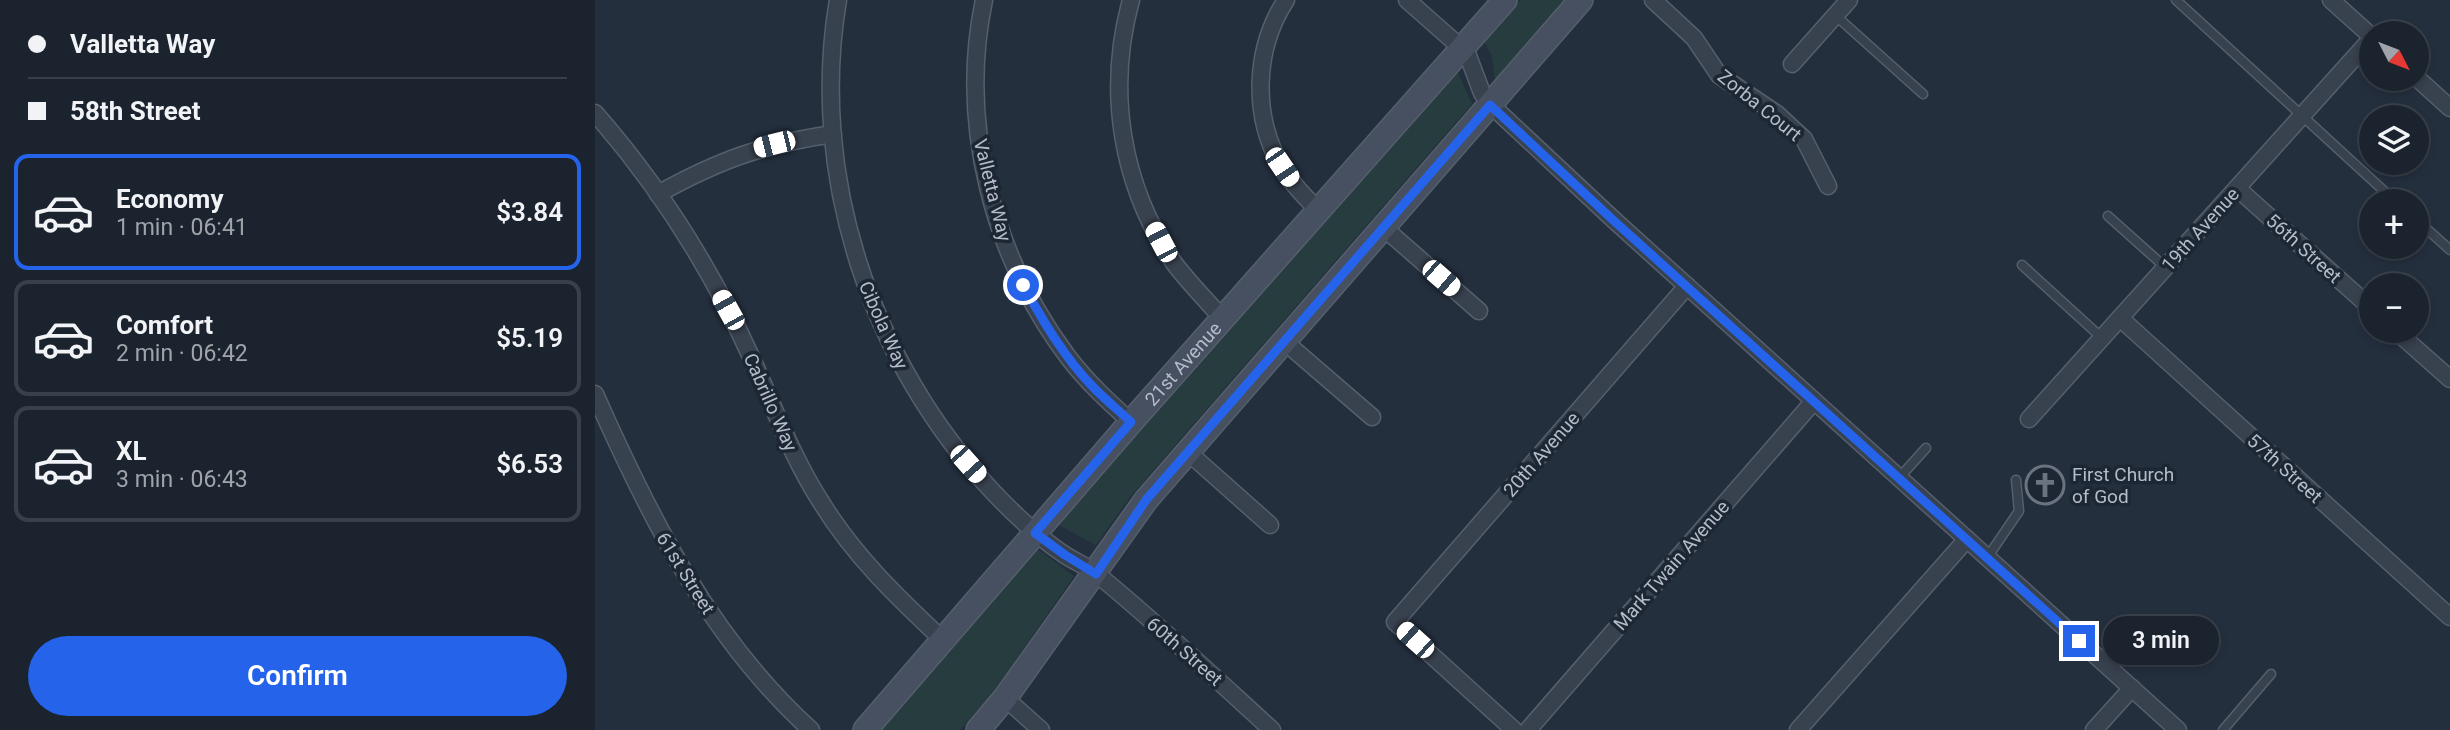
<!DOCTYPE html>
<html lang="en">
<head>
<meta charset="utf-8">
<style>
	:root { --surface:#1b232e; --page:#242b36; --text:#f1f3f6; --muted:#a0a4aa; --line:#39404a; --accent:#2563eb }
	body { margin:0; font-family:Roboto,sans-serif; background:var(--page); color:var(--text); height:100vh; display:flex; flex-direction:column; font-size:26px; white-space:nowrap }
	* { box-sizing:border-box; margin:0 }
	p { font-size:23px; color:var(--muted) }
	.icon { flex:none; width:38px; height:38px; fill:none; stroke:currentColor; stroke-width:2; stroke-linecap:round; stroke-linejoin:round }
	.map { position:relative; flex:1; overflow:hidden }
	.drawer { display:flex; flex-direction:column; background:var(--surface); width:595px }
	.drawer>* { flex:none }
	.hud { display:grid; align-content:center; height:154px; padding:0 28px; background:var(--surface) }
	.needle { width:46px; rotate:132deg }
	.fabs { position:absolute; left:1764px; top:21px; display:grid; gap:14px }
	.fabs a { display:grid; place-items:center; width:70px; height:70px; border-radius:50%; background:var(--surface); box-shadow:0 4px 10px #0003,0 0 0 2px var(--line); font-size:35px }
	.end { position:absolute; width:32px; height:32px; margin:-16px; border:9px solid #2563eb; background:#fff; box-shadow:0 0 0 4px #fff }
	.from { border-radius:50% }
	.bubble { position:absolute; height:49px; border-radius:24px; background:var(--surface); box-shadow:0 4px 10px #0003,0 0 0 2px var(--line); font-size:23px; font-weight:600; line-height:49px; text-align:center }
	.car { position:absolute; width:21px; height:42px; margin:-21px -10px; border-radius:9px; box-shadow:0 0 5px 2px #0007; background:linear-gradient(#fff 24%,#345 0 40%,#fff 0 76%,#345 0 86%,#fff 0) }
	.hud b { display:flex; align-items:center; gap:24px; height:66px; font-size:26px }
	.hud b+b { border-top:2px solid var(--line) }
	.hud i { width:18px; height:18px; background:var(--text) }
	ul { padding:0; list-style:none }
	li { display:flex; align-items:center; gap:21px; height:116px; margin:0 14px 10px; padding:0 14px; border:4px solid var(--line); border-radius:14px }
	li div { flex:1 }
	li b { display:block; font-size:26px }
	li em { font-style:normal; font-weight:600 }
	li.on { border-color:var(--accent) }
	li>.icon { width:63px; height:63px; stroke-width:1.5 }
	.button { display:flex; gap:14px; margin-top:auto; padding:14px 28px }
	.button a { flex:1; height:80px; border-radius:42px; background:var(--accent); color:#fff; font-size:28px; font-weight:600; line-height:80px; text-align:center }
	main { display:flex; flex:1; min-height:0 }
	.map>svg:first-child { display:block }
	.green { fill:#263c3f }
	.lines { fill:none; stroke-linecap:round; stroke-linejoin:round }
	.lane-casing { stroke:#565f6c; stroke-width:11 }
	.street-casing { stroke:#565f6c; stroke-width:19 }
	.secondary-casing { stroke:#565f6c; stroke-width:26 }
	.lane { stroke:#38414e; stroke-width:8 }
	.street { stroke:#38414e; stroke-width:16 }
	.secondary { stroke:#465061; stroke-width:23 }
	.route { stroke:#2563eb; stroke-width:9 }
	.labels { text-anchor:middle; stroke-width:7; stroke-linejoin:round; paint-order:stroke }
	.street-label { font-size:19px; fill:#b4bcc9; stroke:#1d2633 }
	.poi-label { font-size:19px; fill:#b4bcc9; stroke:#1d2633; text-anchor:start }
</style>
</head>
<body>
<main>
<section class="drawer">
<div class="hud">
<b><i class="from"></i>Valletta Way</b>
<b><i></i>58th Street</b>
</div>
<ul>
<li class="on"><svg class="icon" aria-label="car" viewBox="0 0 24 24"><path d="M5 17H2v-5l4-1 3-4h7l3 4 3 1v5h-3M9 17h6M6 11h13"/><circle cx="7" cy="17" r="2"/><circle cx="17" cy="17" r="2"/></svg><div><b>Economy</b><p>1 min · 06:41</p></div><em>$3.84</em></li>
<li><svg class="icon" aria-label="car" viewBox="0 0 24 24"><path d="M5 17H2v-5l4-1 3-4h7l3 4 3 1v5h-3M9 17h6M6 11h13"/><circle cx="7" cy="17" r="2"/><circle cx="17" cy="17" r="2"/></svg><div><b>Comfort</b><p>2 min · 06:42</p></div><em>$5.19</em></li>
<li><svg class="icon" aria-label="car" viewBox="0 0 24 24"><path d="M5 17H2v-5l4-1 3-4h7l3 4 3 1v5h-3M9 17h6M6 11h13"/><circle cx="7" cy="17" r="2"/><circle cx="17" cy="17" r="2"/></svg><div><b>XL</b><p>3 min · 06:43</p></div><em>$6.53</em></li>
</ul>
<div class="button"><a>Confirm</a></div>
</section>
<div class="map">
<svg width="1855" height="730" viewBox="0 0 1855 730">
	<rect width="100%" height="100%" fill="#242f3e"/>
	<g class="green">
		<path d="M925,0H971L900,81L897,57L889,41Z"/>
		<path d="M861,68L877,104L536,496L501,545L458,522Z"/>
		<path d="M440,547L479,576L400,690L365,730H280Z"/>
	</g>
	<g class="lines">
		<defs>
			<g id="lane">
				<path d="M1581,0L1800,201"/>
				<path d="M1240,15L1328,94"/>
				<path d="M1513,216L1570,267"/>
				<path d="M1822,220L1855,250"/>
				<path d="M1427,265L1507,338"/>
				<path d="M1304,478L1331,448"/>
				<path d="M1392,558L1424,511L1421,480"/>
				<path d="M1628,730L1676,674"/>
			</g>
			<g id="street">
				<path d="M243,0C213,177 277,364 399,493C420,515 442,536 467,553C478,561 492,566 503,575C563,624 620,678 677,730"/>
				<path d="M389,0C363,124 398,257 473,357C492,382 514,402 536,422"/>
				<path d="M536,0C511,91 526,185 579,263C594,283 612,301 629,320"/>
				<path d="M691,0C659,49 657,115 686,166C697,184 711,198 725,212"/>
				<path d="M812,0L872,53L887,93L896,105L1019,220L1583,730"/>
				<path d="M1058,0L1099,38L1124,75L1182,114L1209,139L1233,186"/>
				<path d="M1736,0L1776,36"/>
				<path d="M1197,64L1254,0"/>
				<path d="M1822,78L1855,108"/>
				<path d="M0,113C64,186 117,270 157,359C179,407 197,457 226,502C259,556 303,598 349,641"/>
				<path d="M1642,188L1776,308"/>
				<path d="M63,194C124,160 169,144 238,134"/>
				<path d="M789,228L884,311"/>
				<path d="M1525,318L1855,617"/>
				<path d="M1801,331L1855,379"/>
				<path d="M690,342L777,417"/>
				<path d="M0,394C54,516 115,639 216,730"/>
				<path d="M1434,419L1776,39"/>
				<path d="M594,453L675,525"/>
				<path d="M410,698L446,730"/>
				<path d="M919,730L800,622L1092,286"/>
				<path d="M933,730L1219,401"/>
				<path d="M1203,730L1372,539"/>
				<path d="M1499,730L1537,688"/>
			</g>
			<g id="secondary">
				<path id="s1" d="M270,730L536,422L910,0"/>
				<path d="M383,730L410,698L551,500L986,0"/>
			</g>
		</defs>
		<use href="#lane" class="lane-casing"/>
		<use href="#street" class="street-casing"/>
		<use href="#secondary" class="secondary-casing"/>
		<use href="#lane" class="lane"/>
		<use href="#street" class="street"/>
		<use href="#secondary" class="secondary"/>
	</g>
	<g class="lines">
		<path class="route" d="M428,285C448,321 470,359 500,389C511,400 524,411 536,422L440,533L470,555L501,574L551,500L895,105L1018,220L1484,641"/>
	</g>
	<defs>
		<symbol id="church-ring" viewBox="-11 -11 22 22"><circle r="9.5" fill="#1d2633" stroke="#6b7280" stroke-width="1.5"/><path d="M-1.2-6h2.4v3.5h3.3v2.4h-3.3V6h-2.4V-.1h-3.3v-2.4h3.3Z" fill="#6b7280"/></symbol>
	</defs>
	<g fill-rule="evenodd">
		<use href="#church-ring" x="1428" y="463" width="44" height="44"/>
	</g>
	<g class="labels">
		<g class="street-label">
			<text transform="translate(1165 105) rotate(39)" y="7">Zorba Court</text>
			<text transform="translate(398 190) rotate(76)" y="7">Valletta Way</text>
			<text transform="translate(1605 229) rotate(-48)" y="7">19th Avenue</text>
			<text transform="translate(1709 248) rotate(42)" y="7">56th Street</text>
			<text transform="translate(289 325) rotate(66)" y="7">Cibola Way</text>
			<text dy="7" stroke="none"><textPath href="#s1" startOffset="485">21st Avenue</textPath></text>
			<text transform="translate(176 402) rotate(66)" y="7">Cabrillo Way</text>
			<text transform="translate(946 454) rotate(-49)" y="7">20th Avenue</text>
			<text transform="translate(1690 468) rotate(42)" y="7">57th Street</text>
			<text transform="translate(1076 565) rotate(-49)" y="7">Mark Twain Avenue</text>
			<text transform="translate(91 573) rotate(58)" y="7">61st Street</text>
			<text transform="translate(590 651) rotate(41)" y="7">60th Street</text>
		</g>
		<g class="poi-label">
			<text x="1477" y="481">First Church<tspan x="1477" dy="22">of God</tspan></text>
		</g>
	</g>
</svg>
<div class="fabs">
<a><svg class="needle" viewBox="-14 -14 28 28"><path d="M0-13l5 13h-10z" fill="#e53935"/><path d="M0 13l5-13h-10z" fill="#a0a4aa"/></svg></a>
<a><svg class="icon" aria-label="layers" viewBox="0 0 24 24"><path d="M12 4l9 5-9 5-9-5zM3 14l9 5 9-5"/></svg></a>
<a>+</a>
<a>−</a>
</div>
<i class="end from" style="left:428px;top:285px"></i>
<i class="end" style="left:1484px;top:641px"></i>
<div class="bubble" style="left:1508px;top:616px;width:116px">3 min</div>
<i class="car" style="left:179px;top:144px;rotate:256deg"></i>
<i class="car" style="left:687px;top:167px;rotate:146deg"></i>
<i class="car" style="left:566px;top:242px;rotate:332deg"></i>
<i class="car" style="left:846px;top:278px;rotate:131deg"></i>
<i class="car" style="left:133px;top:310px;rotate:331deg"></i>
<i class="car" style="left:373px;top:464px;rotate:138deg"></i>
<i class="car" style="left:820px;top:640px;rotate:312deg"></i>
</div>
</main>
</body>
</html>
